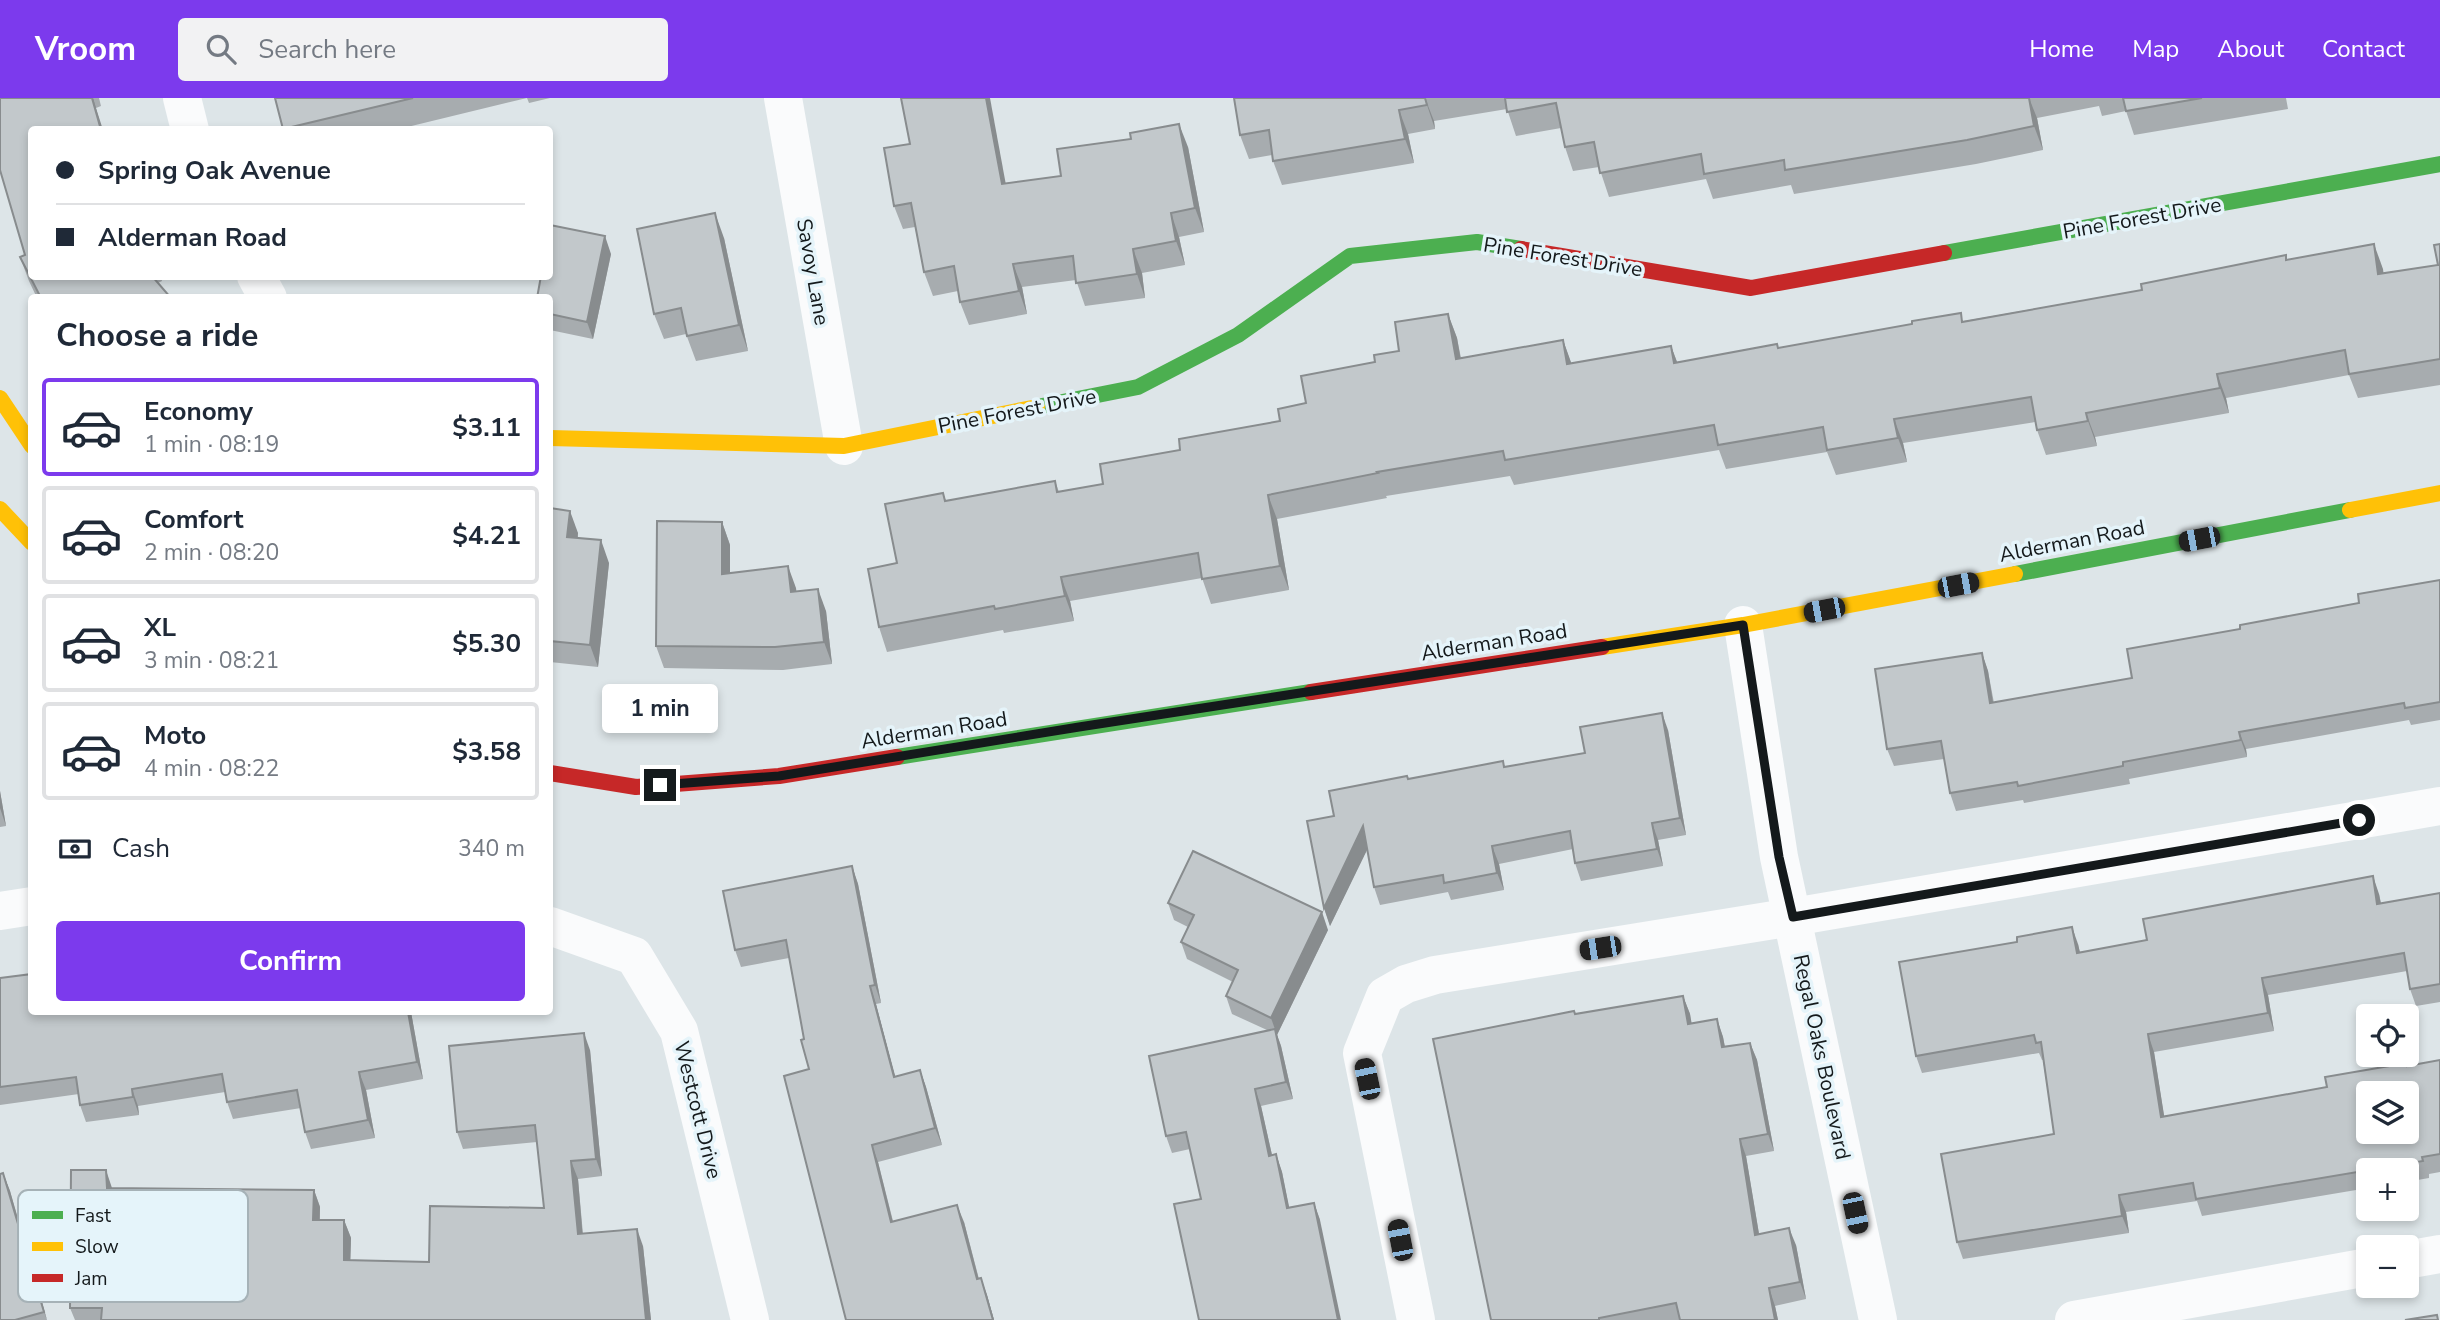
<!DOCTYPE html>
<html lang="en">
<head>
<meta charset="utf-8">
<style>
	:root { --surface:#fff; --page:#f2f2f3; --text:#1f2937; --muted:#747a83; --line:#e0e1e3; --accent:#7c3aed }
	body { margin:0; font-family:"Nunito Sans",sans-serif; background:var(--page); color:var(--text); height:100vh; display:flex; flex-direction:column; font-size:26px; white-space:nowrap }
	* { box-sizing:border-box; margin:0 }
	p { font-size:23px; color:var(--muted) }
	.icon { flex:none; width:38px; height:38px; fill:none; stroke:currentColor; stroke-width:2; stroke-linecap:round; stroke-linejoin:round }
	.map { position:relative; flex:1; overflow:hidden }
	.sheet { position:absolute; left:28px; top:196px; width:525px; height:721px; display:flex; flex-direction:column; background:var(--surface); border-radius:7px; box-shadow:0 4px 10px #0003 }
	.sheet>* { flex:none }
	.guide { position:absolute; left:28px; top:28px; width:525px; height:154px; border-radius:7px; box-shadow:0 4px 10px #0003; display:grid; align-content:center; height:154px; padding:0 28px; background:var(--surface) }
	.buttons { position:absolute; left:2356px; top:906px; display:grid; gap:14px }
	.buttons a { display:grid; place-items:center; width:63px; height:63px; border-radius:7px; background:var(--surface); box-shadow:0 4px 10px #0003; font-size:35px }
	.end { position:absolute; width:32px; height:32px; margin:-16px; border:9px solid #14191b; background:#fff; box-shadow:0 0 0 4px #fff }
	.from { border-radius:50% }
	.bubble { position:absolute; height:49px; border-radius:7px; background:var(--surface); box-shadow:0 4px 10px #0003; font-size:23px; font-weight:700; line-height:49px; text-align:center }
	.car { position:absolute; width:21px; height:42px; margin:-21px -10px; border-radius:9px; box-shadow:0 0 5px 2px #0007; background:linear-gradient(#222 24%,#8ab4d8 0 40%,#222 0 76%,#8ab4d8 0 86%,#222 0) }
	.guide b { display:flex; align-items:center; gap:24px; height:66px; font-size:26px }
	.guide b+b { border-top:2px solid var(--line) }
	.guide i { width:18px; height:18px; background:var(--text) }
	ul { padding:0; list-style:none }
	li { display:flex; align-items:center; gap:21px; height:98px; margin:0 14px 10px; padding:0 14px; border:4px solid var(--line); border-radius:7px }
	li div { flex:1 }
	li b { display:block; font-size:26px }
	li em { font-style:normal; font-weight:700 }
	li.on { border-color:var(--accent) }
	li>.icon { width:63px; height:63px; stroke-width:1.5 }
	h2 { padding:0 28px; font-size:32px; line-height:84px }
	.pay { display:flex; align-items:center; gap:18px; height:77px; padding:0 28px; font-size:26px }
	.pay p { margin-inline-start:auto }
	.primary-button { display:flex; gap:14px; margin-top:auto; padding:14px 28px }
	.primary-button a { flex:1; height:80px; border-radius:7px; background:var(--accent); color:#fff; font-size:28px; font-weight:700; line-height:80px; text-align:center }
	header { display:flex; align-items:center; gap:42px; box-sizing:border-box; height:98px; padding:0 35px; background:var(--accent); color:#fff }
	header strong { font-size:33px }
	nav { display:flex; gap:38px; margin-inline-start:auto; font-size:24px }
	.search { width:490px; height:63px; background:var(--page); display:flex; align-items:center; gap:18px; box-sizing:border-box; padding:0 24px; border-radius:7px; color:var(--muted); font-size:26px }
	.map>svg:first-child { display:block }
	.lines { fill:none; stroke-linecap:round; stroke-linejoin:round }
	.street { stroke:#fafbfc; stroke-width:38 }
	.fast { stroke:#4caf50; stroke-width:16 }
	.slow { stroke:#ffc107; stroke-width:16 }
	.jam { stroke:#c62828; stroke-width:16 }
	.wall { fill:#a7acaf }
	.shaded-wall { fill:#888c8e }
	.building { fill:#c2c8cb; stroke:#888c8e; stroke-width:2; fill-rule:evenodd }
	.route { stroke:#14191b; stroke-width:9 }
	.labels { text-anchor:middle; stroke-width:7; stroke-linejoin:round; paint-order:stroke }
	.street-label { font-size:21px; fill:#14191b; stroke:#e5f4fa }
	.key { fill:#e5f4fa; stroke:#a6b2b7; stroke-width:2 }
	.key-label { font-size:19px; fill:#14191b }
</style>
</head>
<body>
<header>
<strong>Vroom</strong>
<div class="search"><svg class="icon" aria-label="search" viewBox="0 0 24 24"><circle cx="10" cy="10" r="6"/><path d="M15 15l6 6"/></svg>Search here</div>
<nav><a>Home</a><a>Map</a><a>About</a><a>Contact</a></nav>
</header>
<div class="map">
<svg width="2440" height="1222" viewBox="0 0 2440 1222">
	<rect width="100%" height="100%" fill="#dde5e8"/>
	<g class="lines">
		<g class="street">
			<path d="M182,0L190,32"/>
			<path d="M783,0L844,348"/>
			<path d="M256,178L268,200"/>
			<path d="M1743,527L1779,759L1878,1222"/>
			<path d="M0,813L32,808"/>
			<path d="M550,828L634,858L679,933L750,1222"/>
			<path d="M2406,1162L2440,1156"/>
			<path d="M1416,1222L1362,955L1385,898L1406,886L1435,877L1793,819L2440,708"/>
			<path d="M2074,1222L2368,1169"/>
		</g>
		<g class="fast">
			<path d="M1944,155L2440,66"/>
			<path d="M1037,309L1138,289L1238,237L1350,158L1477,144L1521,151"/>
			<path d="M2015,476L2350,412"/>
			<path d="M897,659L1311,594"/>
		</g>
		<g class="slow">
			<path d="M0,300L32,348"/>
			<path d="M550,340L844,348L1037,309"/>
			<path d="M0,411L32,445"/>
			<path d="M2350,412L2440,395"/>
			<path d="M1602,549L1743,527L2015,476"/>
		</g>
		<g class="jam">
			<path d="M1521,151L1751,190L1944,155"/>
			<path d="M1311,594L1602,549"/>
			<path d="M550,675L636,689L779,678L897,659"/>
		</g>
	</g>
	<g class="wall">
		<path d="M0,0H99L101,8L96,10L32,178H161L162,183L158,185L171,200H37L29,183L20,159L25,157Z"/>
		<path d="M275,0H550L529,5L527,0L395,32H283Z"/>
		<path d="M1234,0H2286L2288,11L2134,37L2126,13L2102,18L2099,8L2037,20L2043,52L1976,66L1794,96L1791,87L1713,101L1706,81L1609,99L1599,69L1573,73L1565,49L1561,30L1516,38L1507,11L1434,23L1435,31L1408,36L1414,65L1282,87L1273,63L1272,57L1249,61L1240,37Z"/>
		<path d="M910,46L1006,85L1061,78L1188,49L1204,134L1179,139L1185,167L1142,175L1145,200L1085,208L1076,182L1022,189L1027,216L969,227L960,204L958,193L933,198L924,174L915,129L903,131L894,108Z"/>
		<path d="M724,140L748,253L696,263L686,236L664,241L654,216Z"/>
		<path d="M2440,146V287L2358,300L2349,277L2226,300L2229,315L2095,339L2097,348L2046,357L2037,332L2035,324L1903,345L1907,364L1836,377L1827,354L1726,371L1719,352L1514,387L1510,378L1386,398L1387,400L1277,421L1289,492L1211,506L1202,480L1070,503L1074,523L1004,535L1003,532L887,554L879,529L897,465L943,395L946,403L1055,383L1059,394L1103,386L1180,352L1280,323L1306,305L1375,264L1399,253L1448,216L1457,240L1461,260L1563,242L1571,265L1671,248L1677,264L1964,223L2142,192L2286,157L2287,162L2383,171V175L2438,167Z"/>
		<path d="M611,156L593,241L550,232V200Z"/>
		<path d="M550,410L578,435V440L609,465L598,569L550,564Z"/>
		<path d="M722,424L730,447V475L796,490V493L826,513L832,566L783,572L664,570L656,548Z"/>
		<path d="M2440,482V622L2411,627L2409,622L2246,651L2247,659L2129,681L2130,686L2024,705L2023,702L1956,713L1950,695L1944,661L1894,668L1887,651L1982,555L1988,573L1994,605L2132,580L2240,531L2359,505Z"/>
		<path d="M1668,632L1686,737L1658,742L1663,768L1581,783L1575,765L1573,751L1499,766L1504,792L1451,802L1448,794L1380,807L1374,789L1367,751L1330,828L1324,810L1334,718L1408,681L1505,669L1585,655Z"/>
		<path d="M0,693L6,728L0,729Z"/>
		<path d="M852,768L858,786L881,905L876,906L895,979L920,972L926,989L942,1047L878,1064L893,1123L964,1124L979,1181L987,1197L994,1222H846L809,971L789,860L741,869L735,852Z"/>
		<path d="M2440,795V904L2416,908L2410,891L2407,873L2268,897L2274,933L2154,954L2164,1018L2327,989L2408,968L2440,962V1074L2429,1076V1080L2406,1084V1073H2368V1090L2202,1118L2197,1103L2126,1114L2129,1135L1963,1161L1957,1144L2054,1036L2043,962H2042L2039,955L1922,975L1916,958L2017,844L2078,846L2080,855L2379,796L2381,805Z"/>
		<path d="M1168,805L1328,832L1277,937L1281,948L1293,1001L1261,1008L1272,1057L1276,1056L1282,1074L1289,1110L1314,1105L1320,1122L1201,1101L1190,1051L1172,1055L1166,1038L1267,932L1232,916L1226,898L1233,884L1187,861L1181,844L1188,829L1174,822Z"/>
		<path d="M0,880L411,914L423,981L366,992L375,1040L311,1051L305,1034L301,1010L233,1021L227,1004L225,994L138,1008L139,1017L86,1024L80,1007L79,996L0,1007Z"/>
		<path d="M1683,898L1690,916L1691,926L1717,921L1723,939L1725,949L1750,945L1757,962L1774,1053L1746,1058L1759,1136L1796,1147L1806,1201L1775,1208L1778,1222H1491Z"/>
		<path d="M590,952L602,1078L578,1081L583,1136L643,1148L651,1222H75L70,1210L112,1090L314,1092L320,1109V1122H344L351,1140L350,1162L429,1164L544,1110L537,1044L463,1051L457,1034Z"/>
		<path d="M3,1075L10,1093L47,1222H0Z"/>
	</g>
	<g class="shaded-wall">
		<path d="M92,0H93L96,10L103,32H101Z"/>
		<path d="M986,0H990L1010,109L1002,86Z"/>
		<path d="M1425,0L1434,23L1435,31L1427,7Z"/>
		<path d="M2029,0L2037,20L2043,52L2034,28Z"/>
		<path d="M1399,12L1408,36L1414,65L1405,41Z"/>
		<path d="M1179,26L1188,49L1204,134L1195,110Z"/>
		<path d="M715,115L724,140L748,253L739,227Z"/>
		<path d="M1171,115L1179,139L1185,167L1176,143Z"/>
		<path d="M605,138L611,156L593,241L587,224Z"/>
		<path d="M2374,146L2383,171L2387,201L2378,176Z"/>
		<path d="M1133,151L1142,175L1145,200L1137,176Z"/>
		<path d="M1013,166L1022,189L1027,216L1019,193Z"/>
		<path d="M1448,216L1457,240L1465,286L1456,261Z"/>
		<path d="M1563,242L1572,267L1567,266Z"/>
		<path d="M1671,248L1680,272L1674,265Z"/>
		<path d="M2217,276L2226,300L2229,315L2220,290Z"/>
		<path d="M2086,315L2095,339L2097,348L2088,323Z"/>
		<path d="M1894,321L1903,345L1907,364L1898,340Z"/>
		<path d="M1268,397L1277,421L1289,492L1280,468Z"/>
		<path d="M570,413L578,435L575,461L567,439Z"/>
		<path d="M722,424L730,447V499L722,476Z"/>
		<path d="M601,442L609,465L598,569L590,547Z"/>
		<path d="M788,468L796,490L799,517L791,494Z"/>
		<path d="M1061,479L1070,503L1074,523L1065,498Z"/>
		<path d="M818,491L826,513L832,566L824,544Z"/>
		<path d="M1982,555L1988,573L1996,623L1990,605Z"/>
		<path d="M1662,615L1668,632L1686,737L1680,720Z"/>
		<path d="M2239,634L2246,651L2247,659L2241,642Z"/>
		<path d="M0,693L6,728L0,710Z"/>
		<path d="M1652,725L1658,742L1663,768L1657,751Z"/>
		<path d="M1363,728L1370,746L1330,828L1324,810Z"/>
		<path d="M1492,748L1499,766L1504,792L1497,775Z"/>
		<path d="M852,768L858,786L881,905L875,887Z"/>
		<path d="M2373,778L2379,796L2384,823L2377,806Z"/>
		<path d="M1322,814L1328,832L1277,937L1271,920Z"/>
		<path d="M2072,829L2078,846L2084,872L2077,855Z"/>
		<path d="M2262,880L2268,897L2274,933L2268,915Z"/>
		<path d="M870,888L876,906L900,996L894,979Z"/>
		<path d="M1683,898L1690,916L1695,944L1688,926Z"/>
		<path d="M408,914H411L423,981L417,964Z"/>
		<path d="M1717,921L1723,939L1728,966L1722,949Z"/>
		<path d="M1275,931L1281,948L1293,1001L1286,984Z"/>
		<path d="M584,935L590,952L602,1078L596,1061Z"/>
		<path d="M2148,936L2154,954L2167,1036L2161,1019Z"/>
		<path d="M1750,945L1757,962L1774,1053L1768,1036Z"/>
		<path d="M920,972L926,989L942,1047L935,1030Z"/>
		<path d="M359,974L366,992L375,1040L368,1022Z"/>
		<path d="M132,991L138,1008L139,1017L133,999Z"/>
		<path d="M1255,991L1261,1008L1276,1075L1269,1058Z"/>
		<path d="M1740,1041L1746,1058L1762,1154L1755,1137Z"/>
		<path d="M872,1047L878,1064L897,1141L891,1124Z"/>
		<path d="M1276,1056L1282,1074L1293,1128L1287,1110Z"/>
		<path d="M571,1063L578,1081L584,1154L578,1136Z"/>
		<path d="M106,1072L112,1090L114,1108L107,1090Z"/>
		<path d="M3,1075L10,1093L47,1222L44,1214Z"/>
		<path d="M314,1092L320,1109L319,1139L313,1122Z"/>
		<path d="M2119,1097L2126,1114L2129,1135L2122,1118Z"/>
		<path d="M1314,1105L1320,1122L1341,1222H1338Z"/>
		<path d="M957,1107L964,1124L983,1198L977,1181Z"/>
		<path d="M344,1122L351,1140L350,1179L344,1162Z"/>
		<path d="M1789,1130L1796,1147L1806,1201L1800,1184Z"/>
		<path d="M637,1131L643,1148L651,1222H646Z"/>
		<path d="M981,1180L987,1197L994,1222H993Z"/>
		<path d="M1769,1190L1775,1208L1778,1222H1775Z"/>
	</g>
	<g class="building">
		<path d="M0,0H92L101,32H32V178H152L171,200H41L20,159L25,157L0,72Z"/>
		<path d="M275,0H413L283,31Z"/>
		<path d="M901,0H986L1002,86L1061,78L1057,51L1131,41L1130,35L1179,26L1195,110L1171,115L1176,143L1133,151L1137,176L1076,185L1073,158L1013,166L1019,193L960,204L954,168L924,174L911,105L894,108L884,50L910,46Z"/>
		<path d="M1234,0H1425L1427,7L1399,12L1405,41L1273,63L1269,32L1240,37Z"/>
		<path d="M1505,0H2029L2034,28L1967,42L1785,72L1784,62L1704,76L1701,56L1600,75L1594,44L1565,49L1556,5L1507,14Z"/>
		<path d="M2123,0H2202L2126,13Z"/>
		<path d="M715,115L739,227L687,238L681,210L654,216L637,131Z"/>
		<path d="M550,127L605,138L587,224L550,216V200H537L541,178H550Z"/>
		<path d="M2374,146L2378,176L2438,167L2434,147L2440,146V261L2349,276L2345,252L2217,276L2220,290L2086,315L2088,323L2037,332L2031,299L1894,321L1898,340L1827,352L1823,329L1718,347L1714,327L1505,362L1503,353L1377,374L1378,375L1268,397L1280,468L1202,481L1198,455L1061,479L1065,498L995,511L994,508L879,529L868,471L897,465L885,406L943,395L945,403L1055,383L1057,394L1103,386L1100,366L1180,352L1179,341L1280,323L1278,311L1306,305L1301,278L1375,264L1374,257L1399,253L1395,224L1448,216L1456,261L1563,242L1567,266L1671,248L1674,265L1777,246L1778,250L1912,226V223L1961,215L1962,224L2142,192L2141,186L2286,157V162Z"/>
		<path d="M550,410L570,413L567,439L601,442L590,547L550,543Z"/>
		<path d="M657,423L722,424V476L788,468L791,494L818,491L824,544L775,549L656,548Z"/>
		<path d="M2440,482V604L2405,610L2404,605L2239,634L2241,642L2123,664V668L2018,688L2017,684L1950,695L1941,643L1887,651L1875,571L1982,555L1990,605L2132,580L2127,551L2240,531V527L2359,505L2358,496Z"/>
		<path d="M1662,615L1680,720L1652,725L1657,751L1575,765L1570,733L1492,748L1497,775L1444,785L1443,777L1374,789L1363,728L1324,810L1307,723L1334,718L1329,693L1407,678L1408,681L1503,663L1504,669L1585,655L1580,629Z"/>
		<path d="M1193,753L1322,814L1271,920L1226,898L1238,872L1181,844L1194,817L1168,805Z"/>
		<path d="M852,768L875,887L870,888L894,979L920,972L935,1030L872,1047L891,1124L957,1107L977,1181L981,1180L993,1222H846L784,978L809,971L801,942L804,941L786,842L735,852L723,793Z"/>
		<path d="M2373,778L2377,806L2440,795V886L2410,891L2404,855L2262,880L2268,915L2148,936L2161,1019L2327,989L2325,979L2407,965V968L2440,962V1056L2422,1059L2423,1063L2196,1101L2193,1085L2119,1097L2122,1118L1957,1144L1941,1056L2054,1036L2041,944L2036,945L2034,937L1916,958L1899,864L2017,844V839L2072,829L2077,855L2147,842L2143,821ZM2368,996H2406V1034H2368Z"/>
		<path d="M32,876V914H408L417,964L359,974L368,1022L305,1034L297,992L227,1004L222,976L132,991L133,999L80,1007L76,979L0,989V880Z"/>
		<path d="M1683,898L1688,926L1717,921L1722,949L1750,945L1768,1036L1740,1041L1755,1137L1789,1130L1800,1184L1769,1190L1775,1222H1680L1676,1205L1599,1220V1222H1491L1433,941L1574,913L1575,916Z"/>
		<path d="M1275,931L1286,984L1255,991L1269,1058L1276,1056L1287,1110L1314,1105L1338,1222H1199L1174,1106L1201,1101L1186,1034L1166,1038L1149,958Z"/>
		<path d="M584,935L596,1061L571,1063L578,1136L637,1131L646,1222H101L102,1210H70L71,1072H106L107,1090L314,1092L313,1122H344V1162L429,1164L430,1108L544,1110L535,1027L457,1034L449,948Z"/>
		<path d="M3,1075L44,1214L15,1222H0V1076Z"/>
		<path d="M2437,1217L2438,1222H2405Z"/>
	</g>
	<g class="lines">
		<path class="route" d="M660,687L779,678L1079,629L1743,527L1779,759L1793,819L2359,722"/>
	</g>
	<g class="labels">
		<g class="street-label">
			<text transform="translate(2142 120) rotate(-10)" y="7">Pine Forest Drive</text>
			<text transform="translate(1563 159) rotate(9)" y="7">Pine Forest Drive</text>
			<text transform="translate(813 174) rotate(80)" y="7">Savoy Lane</text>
			<text transform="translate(1017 313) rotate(-11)" y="7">Pine Forest Drive</text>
			<text transform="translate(2072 443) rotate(-11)" y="7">Alderman Road</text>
			<text transform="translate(1494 544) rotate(-9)" y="7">Alderman Road</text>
			<text transform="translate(934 632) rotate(-9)" y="7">Alderman Road</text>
			<text transform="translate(1822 959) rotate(78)" y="7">Regal Oaks Boulevard</text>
			<text transform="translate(698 1012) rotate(76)" y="7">Westcott Drive</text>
		</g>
	</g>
	<rect x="18" y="1092" width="230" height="112" rx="10" class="key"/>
	<rect x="32" y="1113" width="31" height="8" fill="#4caf50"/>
	<rect x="32" y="1144" width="31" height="9" fill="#ffc107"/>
	<rect x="32" y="1176" width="31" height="8" fill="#c62828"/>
	<g class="key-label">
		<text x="75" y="1124">Fast</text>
		<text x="75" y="1155">Slow</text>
		<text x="75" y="1187">Jam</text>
	</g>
</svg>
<div class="buttons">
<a><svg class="icon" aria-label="locate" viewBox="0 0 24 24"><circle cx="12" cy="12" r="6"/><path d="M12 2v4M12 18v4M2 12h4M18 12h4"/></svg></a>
<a><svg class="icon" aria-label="layers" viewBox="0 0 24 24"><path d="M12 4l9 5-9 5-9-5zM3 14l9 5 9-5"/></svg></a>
<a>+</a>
<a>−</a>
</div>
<i class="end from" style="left:2359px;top:722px"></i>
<i class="end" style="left:660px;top:687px"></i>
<div class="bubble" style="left:602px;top:586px;width:116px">1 min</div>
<i class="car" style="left:2199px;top:441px;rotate:259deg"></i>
<i class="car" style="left:1958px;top:487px;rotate:79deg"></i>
<i class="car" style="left:1824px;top:512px;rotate:259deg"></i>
<i class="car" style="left:1600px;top:850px;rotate:261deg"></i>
<i class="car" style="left:1367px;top:981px;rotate:348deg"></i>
<i class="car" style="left:1855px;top:1115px;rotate:168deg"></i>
<i class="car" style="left:1400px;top:1142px;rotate:349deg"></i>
<div class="guide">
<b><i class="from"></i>Spring Oak Avenue</b>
<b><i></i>Alderman Road</b>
</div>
<section class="sheet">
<h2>Choose a ride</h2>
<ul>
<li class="on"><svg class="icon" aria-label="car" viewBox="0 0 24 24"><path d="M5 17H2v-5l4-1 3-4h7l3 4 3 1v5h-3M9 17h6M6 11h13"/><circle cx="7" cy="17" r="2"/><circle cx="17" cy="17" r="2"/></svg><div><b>Economy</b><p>1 min · 08:19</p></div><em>$3.11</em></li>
<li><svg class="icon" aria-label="car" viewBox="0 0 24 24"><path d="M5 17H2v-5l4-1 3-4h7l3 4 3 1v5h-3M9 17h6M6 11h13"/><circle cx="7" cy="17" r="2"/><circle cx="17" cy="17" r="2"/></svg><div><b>Comfort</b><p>2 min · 08:20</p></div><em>$4.21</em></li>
<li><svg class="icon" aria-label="car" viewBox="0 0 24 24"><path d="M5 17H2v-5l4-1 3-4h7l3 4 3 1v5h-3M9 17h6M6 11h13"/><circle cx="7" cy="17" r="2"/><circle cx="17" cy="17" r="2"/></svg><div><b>XL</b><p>3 min · 08:21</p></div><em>$5.30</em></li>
<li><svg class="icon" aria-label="car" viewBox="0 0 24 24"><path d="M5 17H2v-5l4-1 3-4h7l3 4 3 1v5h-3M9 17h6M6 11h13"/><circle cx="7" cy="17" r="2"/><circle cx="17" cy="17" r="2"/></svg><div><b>Moto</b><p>4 min · 08:22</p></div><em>$3.58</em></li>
</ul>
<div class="pay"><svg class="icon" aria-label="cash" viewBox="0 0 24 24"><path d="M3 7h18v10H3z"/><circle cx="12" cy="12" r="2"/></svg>Cash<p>340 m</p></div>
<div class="primary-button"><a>Confirm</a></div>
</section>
</div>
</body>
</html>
